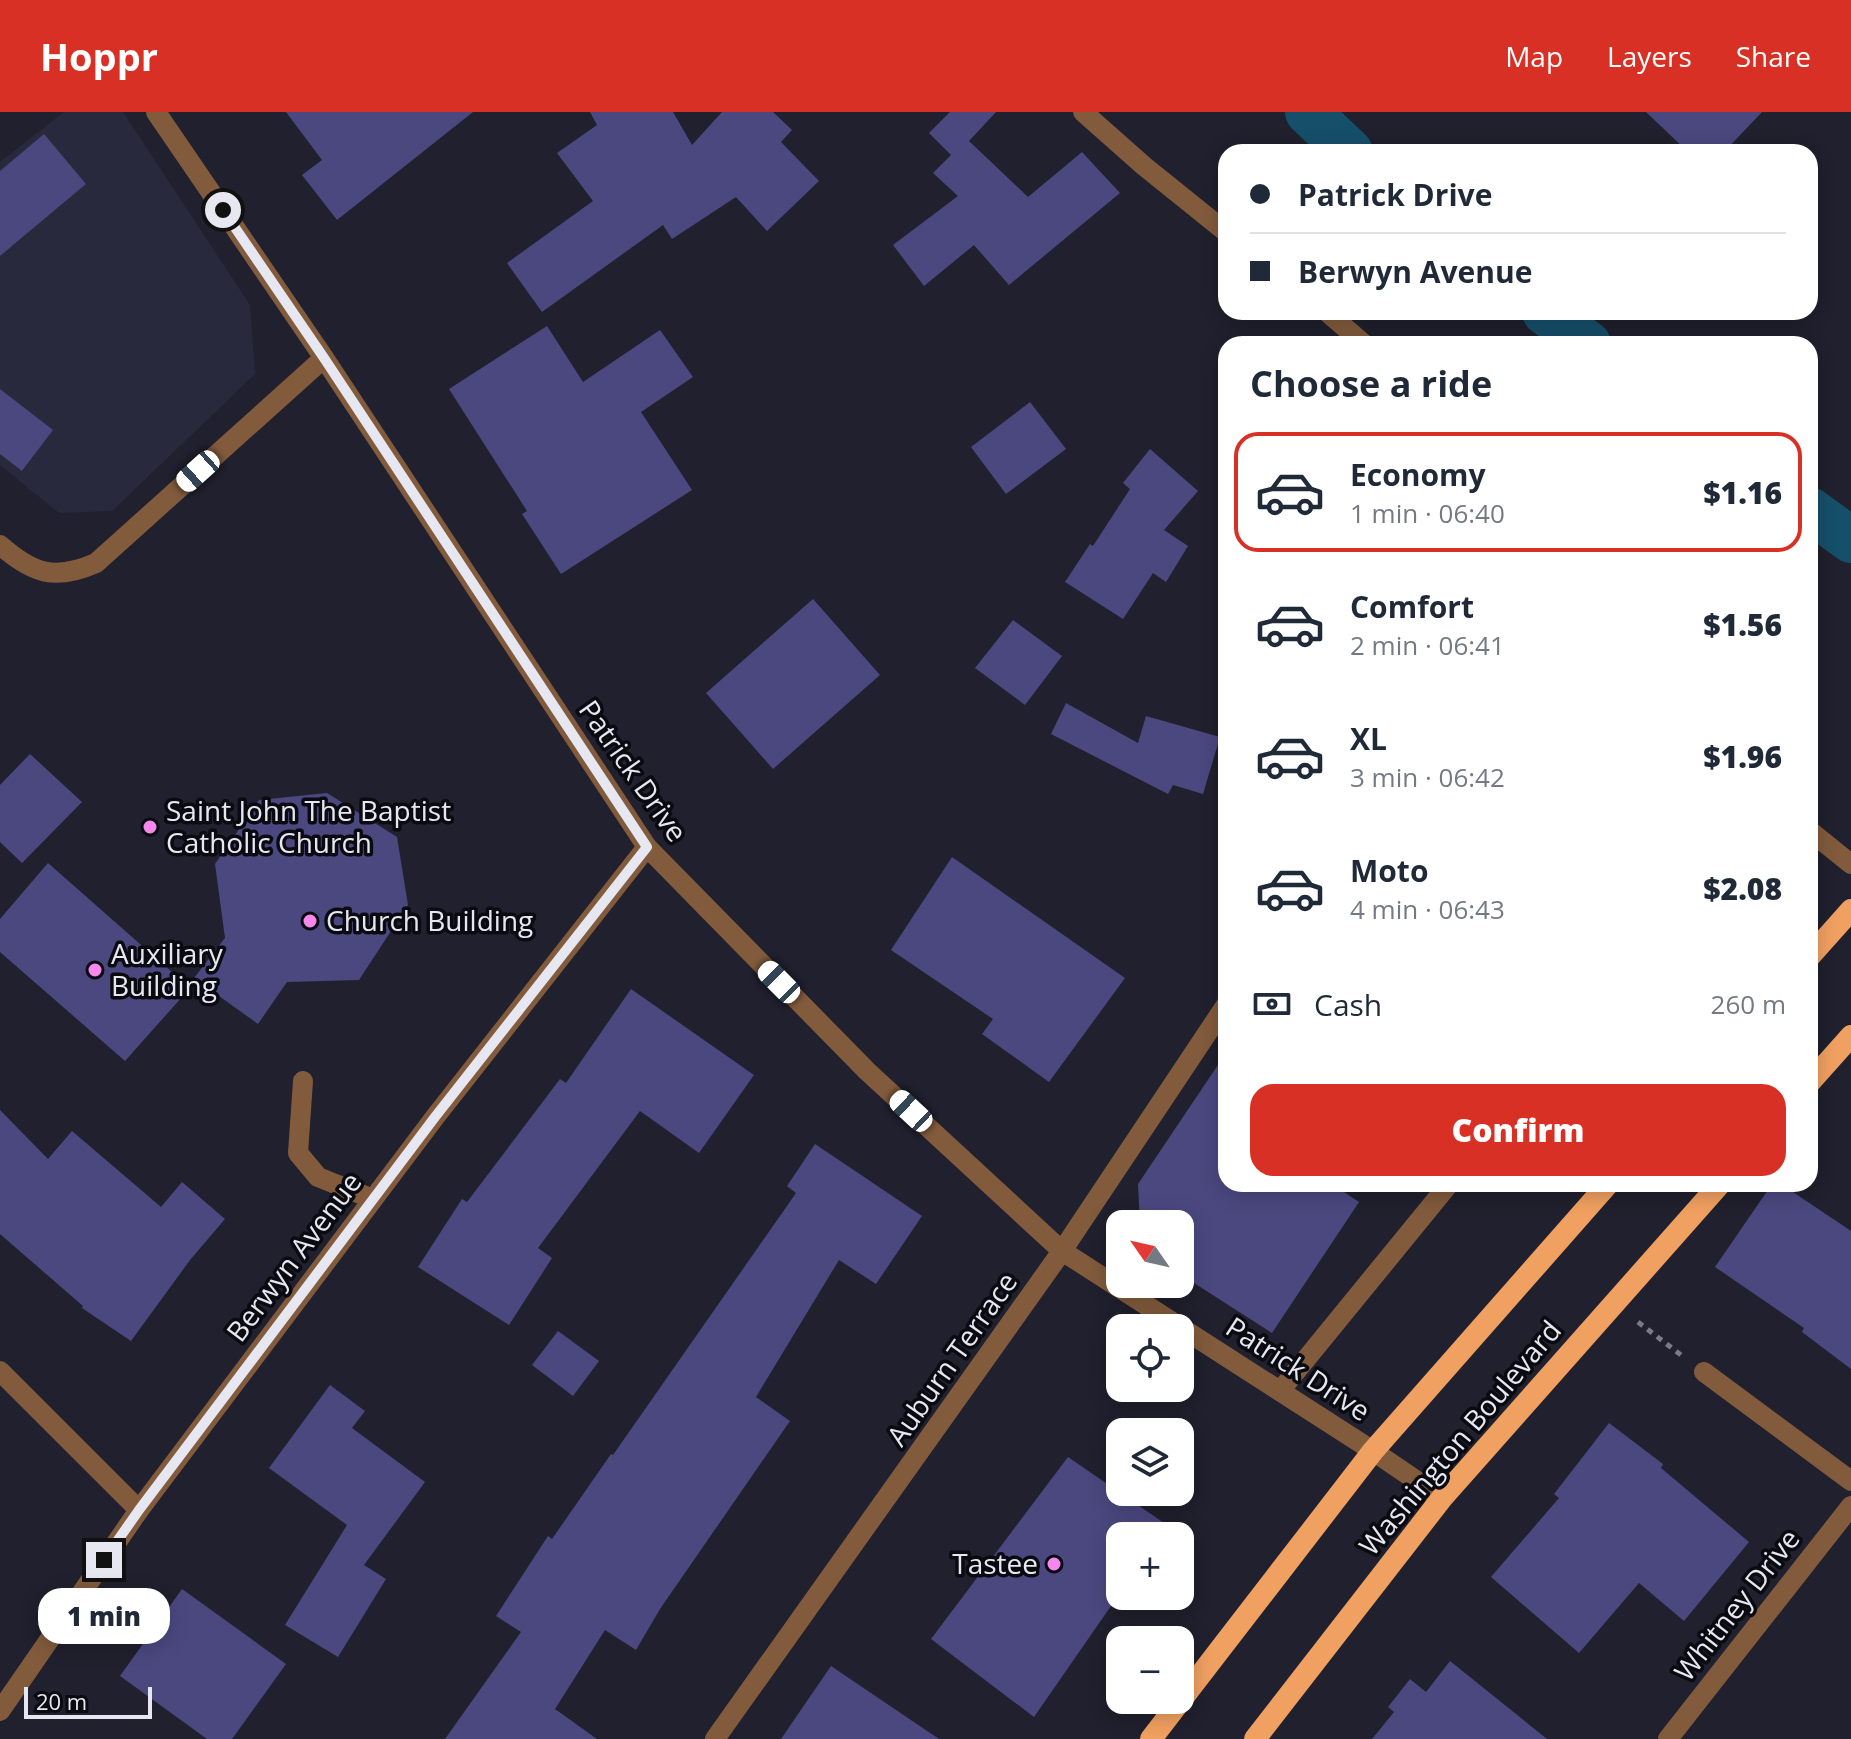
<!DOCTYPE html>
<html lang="en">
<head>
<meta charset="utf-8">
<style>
	:root { --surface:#fff; --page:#f2f2f3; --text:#1f2937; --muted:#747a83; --line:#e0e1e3; --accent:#d93025 }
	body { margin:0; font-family:"Open Sans",sans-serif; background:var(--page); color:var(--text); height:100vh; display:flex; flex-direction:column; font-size:30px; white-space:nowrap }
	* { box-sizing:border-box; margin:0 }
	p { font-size:26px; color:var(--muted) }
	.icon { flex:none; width:44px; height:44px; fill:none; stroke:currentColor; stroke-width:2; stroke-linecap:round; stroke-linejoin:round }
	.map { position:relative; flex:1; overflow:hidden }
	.drawer { position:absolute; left:1218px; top:224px; width:600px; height:856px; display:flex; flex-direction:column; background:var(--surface); border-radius:24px; box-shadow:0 4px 20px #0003 }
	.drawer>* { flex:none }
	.guide { position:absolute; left:1218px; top:32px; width:600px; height:176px; border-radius:24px; box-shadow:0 4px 20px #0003; display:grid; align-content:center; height:176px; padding:0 32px; background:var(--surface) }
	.needle { width:52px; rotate:304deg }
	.tools { position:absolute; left:1106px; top:1098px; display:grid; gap:16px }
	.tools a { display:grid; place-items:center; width:88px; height:88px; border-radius:16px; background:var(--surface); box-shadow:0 4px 20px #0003; font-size:40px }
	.scale { position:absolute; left:24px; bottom:20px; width:128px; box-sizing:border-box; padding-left:8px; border:4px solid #e6e7f1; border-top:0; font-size:22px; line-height:28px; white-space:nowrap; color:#e6e7f1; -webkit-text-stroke:6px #0a0a11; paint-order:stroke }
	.end { position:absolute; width:36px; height:36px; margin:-18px; border:10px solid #e6e7f1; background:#111; box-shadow:0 0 0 4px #111 }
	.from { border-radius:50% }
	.bubble { position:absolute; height:56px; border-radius:24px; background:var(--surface); box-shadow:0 4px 20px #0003; font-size:26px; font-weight:800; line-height:56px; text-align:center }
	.car { position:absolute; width:24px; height:48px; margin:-24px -12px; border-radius:10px; box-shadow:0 0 6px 2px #0007; background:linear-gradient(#fff 24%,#345 0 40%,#fff 0 76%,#345 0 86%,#fff 0) }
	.guide b { display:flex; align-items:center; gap:28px; height:76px; font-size:30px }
	.guide b+b { border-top:2px solid var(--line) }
	.guide i { width:20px; height:20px; background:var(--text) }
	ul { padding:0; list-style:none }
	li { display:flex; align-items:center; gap:24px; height:120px; margin:0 16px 12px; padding:0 16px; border:4px solid transparent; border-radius:24px }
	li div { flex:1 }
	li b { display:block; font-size:30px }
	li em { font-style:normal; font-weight:800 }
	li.current { border-color:var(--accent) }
	li>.icon { width:72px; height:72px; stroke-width:1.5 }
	h2 { padding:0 32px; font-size:36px; line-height:96px }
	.pay { display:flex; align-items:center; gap:20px; height:88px; padding:0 32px; font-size:30px }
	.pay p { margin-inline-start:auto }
	.cta { display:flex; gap:16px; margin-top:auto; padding:16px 32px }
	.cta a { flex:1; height:92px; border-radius:24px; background:var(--accent); color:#fff; font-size:32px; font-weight:800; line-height:92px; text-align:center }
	header { display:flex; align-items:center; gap:48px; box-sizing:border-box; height:112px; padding:0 40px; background:var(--accent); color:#fff }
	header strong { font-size:38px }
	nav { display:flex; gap:44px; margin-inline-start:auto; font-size:28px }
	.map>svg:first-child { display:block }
	.built { fill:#29293d }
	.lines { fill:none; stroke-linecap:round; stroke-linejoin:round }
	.canal { stroke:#164f6a; stroke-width:46 }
	.building { fill:#4b4880 }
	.path { stroke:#7b7b87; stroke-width:5; stroke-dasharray:6 6; stroke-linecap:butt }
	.service { stroke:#825b3c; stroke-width:20 }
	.pedestrian { stroke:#825b3c; stroke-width:20 }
	.minor { stroke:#825b3c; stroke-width:20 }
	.trunk { stroke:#f0a060; stroke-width:22 }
	.route { stroke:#e6e7f1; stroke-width:10 }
	.poi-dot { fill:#f688ed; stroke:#0a0a11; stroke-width:3 }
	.labels { text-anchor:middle; stroke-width:7; stroke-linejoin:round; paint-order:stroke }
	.street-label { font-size:28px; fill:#e6e7f1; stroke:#0a0a11 }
	.poi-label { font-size:28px; fill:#e6e7f1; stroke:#0a0a11; text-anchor:start }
</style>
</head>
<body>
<header>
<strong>Hoppr</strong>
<nav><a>Map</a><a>Layers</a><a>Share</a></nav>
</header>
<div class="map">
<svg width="1851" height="1627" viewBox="0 0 1851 1627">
	<rect width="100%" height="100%" fill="#20202e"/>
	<path class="built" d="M64,0H123L250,193L255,262L112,399L59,401L0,353V341L23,359L52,318L0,277V122L11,135L86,72L44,23L0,59V50Z"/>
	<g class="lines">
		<g class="canal">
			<path d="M1308,0L1350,40"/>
			<path d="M1545,200L1588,232"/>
			<path d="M1810,398L1851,428"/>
		</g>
	</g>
	<g class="building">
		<path d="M286,0H473L337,108L302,63L322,48Z"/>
		<path d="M590,0H673L692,33L722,0H773L792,18L781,30L819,69L767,119L736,85L672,127L663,113L542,200L507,151L593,89L557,41L597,13Z"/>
		<path d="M950,0H996L969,29L1028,85L1082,40L1120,81L1009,173L974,133L924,174L893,133L958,84L933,61L951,43L929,21Z"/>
		<path d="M1646,0H1762L1724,40H1688Z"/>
		<path d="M44,22L86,72L0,144V59Z"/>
		<path d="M547,214L583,270L660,218L693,265L641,300L692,378L561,462L522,402L527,399L449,277Z"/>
		<path d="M0,277L53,318L22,359L0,342Z"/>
		<path d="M1030,290L1066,337L1006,382L971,335Z"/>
		<path d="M1150,337L1198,379L1164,418L1188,434L1166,470L1153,461L1123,507L1065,470L1090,432L1093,434L1130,377L1123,371Z"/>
		<path d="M813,487L880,563L773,657L706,581Z"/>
		<path d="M1013,508L1062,544L1025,593L975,556Z"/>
		<path d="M1066,591L1138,631L1146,604L1220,625L1203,682L1173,673L1168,682L1051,622Z"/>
		<path d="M30,642L82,690L22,751L0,730V673Z"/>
		<path d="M327,681L397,725L408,793L359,868L287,870L258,912L194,866L225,826L215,752L259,688Z"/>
		<path d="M952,745L1125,866L1049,970L982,922L993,907L891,838Z"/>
		<path d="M48,751L190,876L125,949L0,840V807Z"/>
		<path d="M631,877L754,963L699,1041L640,999L538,1136L552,1146L509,1213L418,1155L462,1087L467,1090L560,967L566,971Z"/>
		<path d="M1226,941V1072H1332L1359,1090L1272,1221L1180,1162V1112H1140L1138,1072Z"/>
		<path d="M0,998L48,1047L72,1019L161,1095L182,1070L225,1107L190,1148L131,1229L82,1196L83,1194L0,1122Z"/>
		<path d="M815,1032L922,1104L876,1172L839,1148L756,1285L790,1309L660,1497L636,1538L605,1518L555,1597L597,1627H445L521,1520L496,1504L548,1424L552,1427L611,1342L613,1343L796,1081L787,1074Z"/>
		<path d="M1772,1072H1781L1851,1119V1257L1802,1220L1804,1216L1715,1155Z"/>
		<path d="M558,1219L599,1249L573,1284L532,1253Z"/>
		<path d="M330,1273L365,1299L352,1316L425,1370L364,1453L386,1467L338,1545L285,1513L347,1413L269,1356Z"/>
		<path d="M1609,1311L1663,1352L1661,1356L1749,1430L1684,1509L1639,1471L1579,1541L1491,1465L1559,1386L1554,1382Z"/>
		<path d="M1068,1345L1183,1424H1120V1481L1034,1605L931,1527Z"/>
		<path d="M182,1477L286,1552L232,1627H207L120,1564Z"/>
		<path d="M1450,1549L1547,1627H1372L1394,1600L1388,1595L1410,1567L1426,1580Z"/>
		<path d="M831,1554L939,1627H781Z"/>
	</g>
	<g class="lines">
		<path class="path" d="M1638,1210L1681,1243"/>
		<g class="service">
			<path d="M1083,0L1144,54L1226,120"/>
			<path d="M1327,200L1364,232"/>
			<path d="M1810,719L1851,752"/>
			<path d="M1062,1139L1226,893"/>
			<path d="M1280,1279L1449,1072"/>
		</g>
		<path class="pedestrian" d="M303,969L298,1041L318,1065L373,1087"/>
		<g class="minor">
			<path d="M156,0L324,246L647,735L867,959L1062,1139L1373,1339L1442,1386"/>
			<path d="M0,433C33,462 55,469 96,451L324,246"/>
			<path d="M0,1259L139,1398"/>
			<path d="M1704,1260L1851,1369"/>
			<path d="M0,1599L139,1398L435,1005L647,735"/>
			<path d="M715,1627L1062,1139"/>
			<path d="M1668,1627L1851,1394"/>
		</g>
		<g class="trunk">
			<path d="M1810,844L1851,798"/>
			<path d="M1810,970L1851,924"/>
			<path d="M1151,1627L1373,1339L1608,1072"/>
			<path d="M1255,1627L1442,1386L1720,1072"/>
		</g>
	</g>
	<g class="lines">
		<path class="route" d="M104,1448L139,1398L435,1005L647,735L324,246L223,98"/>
	</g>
	<g class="poi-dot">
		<circle cx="150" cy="715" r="8"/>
		<circle cx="310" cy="809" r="8"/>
		<circle cx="95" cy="858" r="8"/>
		<circle cx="1054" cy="1452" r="8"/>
	</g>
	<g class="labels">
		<g class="street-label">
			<text transform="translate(633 659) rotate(55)" y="10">Patrick Drive</text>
			<text transform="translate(294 1145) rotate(-53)" y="10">Berwyn Avenue</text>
			<text transform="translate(952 1247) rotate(-55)" y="10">Auburn Terrace</text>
			<text transform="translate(1298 1257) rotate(33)" y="10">Patrick Drive</text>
			<text transform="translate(1460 1326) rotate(-50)" y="10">Washington Boulevard</text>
			<text transform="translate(1737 1493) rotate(-52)" y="10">Whitney Drive</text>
		</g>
		<g class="poi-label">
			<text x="166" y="709">Saint John The Baptist<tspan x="166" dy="32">Catholic Church</tspan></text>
			<text x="326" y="819">Church Building</text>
			<text x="111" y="852">Auxiliary<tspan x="111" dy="32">Building</tspan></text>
			<text x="1038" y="1462" text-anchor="end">Tastee</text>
		</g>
	</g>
</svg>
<div class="tools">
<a><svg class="needle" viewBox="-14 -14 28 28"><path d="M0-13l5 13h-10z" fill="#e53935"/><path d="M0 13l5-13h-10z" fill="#747a83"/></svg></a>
<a><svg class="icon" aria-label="locate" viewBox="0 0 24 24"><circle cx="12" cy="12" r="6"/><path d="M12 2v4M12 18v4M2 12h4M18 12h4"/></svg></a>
<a><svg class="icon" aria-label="layers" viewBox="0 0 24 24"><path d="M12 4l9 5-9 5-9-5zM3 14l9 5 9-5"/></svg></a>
<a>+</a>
<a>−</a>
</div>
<div class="scale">20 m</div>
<i class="end from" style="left:223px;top:98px"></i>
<i class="end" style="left:104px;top:1448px"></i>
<div class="bubble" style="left:38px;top:1476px;width:132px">1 min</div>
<i class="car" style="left:198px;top:359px;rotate:228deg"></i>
<i class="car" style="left:779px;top:870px;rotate:315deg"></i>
<i class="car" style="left:911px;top:999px;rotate:313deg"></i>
<div class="guide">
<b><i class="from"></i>Patrick Drive</b>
<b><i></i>Berwyn Avenue</b>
</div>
<section class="drawer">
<h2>Choose a ride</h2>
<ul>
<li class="current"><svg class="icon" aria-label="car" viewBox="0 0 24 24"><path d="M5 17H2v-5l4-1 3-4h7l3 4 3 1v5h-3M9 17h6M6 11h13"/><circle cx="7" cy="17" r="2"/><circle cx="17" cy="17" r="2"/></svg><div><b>Economy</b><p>1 min · 06:40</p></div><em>$1.16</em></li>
<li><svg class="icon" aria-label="car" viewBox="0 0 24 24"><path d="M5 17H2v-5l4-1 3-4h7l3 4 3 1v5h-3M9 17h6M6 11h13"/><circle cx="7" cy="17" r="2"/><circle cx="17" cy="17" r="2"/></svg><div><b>Comfort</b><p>2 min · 06:41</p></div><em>$1.56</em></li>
<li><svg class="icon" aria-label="car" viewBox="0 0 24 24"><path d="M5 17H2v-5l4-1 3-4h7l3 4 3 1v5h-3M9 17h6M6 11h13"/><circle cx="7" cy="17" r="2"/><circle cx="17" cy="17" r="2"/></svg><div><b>XL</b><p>3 min · 06:42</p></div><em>$1.96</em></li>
<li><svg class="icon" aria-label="car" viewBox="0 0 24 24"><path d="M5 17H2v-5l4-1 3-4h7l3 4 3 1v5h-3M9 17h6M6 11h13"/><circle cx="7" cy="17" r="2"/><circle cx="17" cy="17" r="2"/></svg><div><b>Moto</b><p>4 min · 06:43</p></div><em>$2.08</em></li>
</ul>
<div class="pay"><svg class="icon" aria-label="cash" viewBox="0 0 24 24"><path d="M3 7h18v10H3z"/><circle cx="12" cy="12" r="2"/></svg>Cash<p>260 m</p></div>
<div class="cta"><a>Confirm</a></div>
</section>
</div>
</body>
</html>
